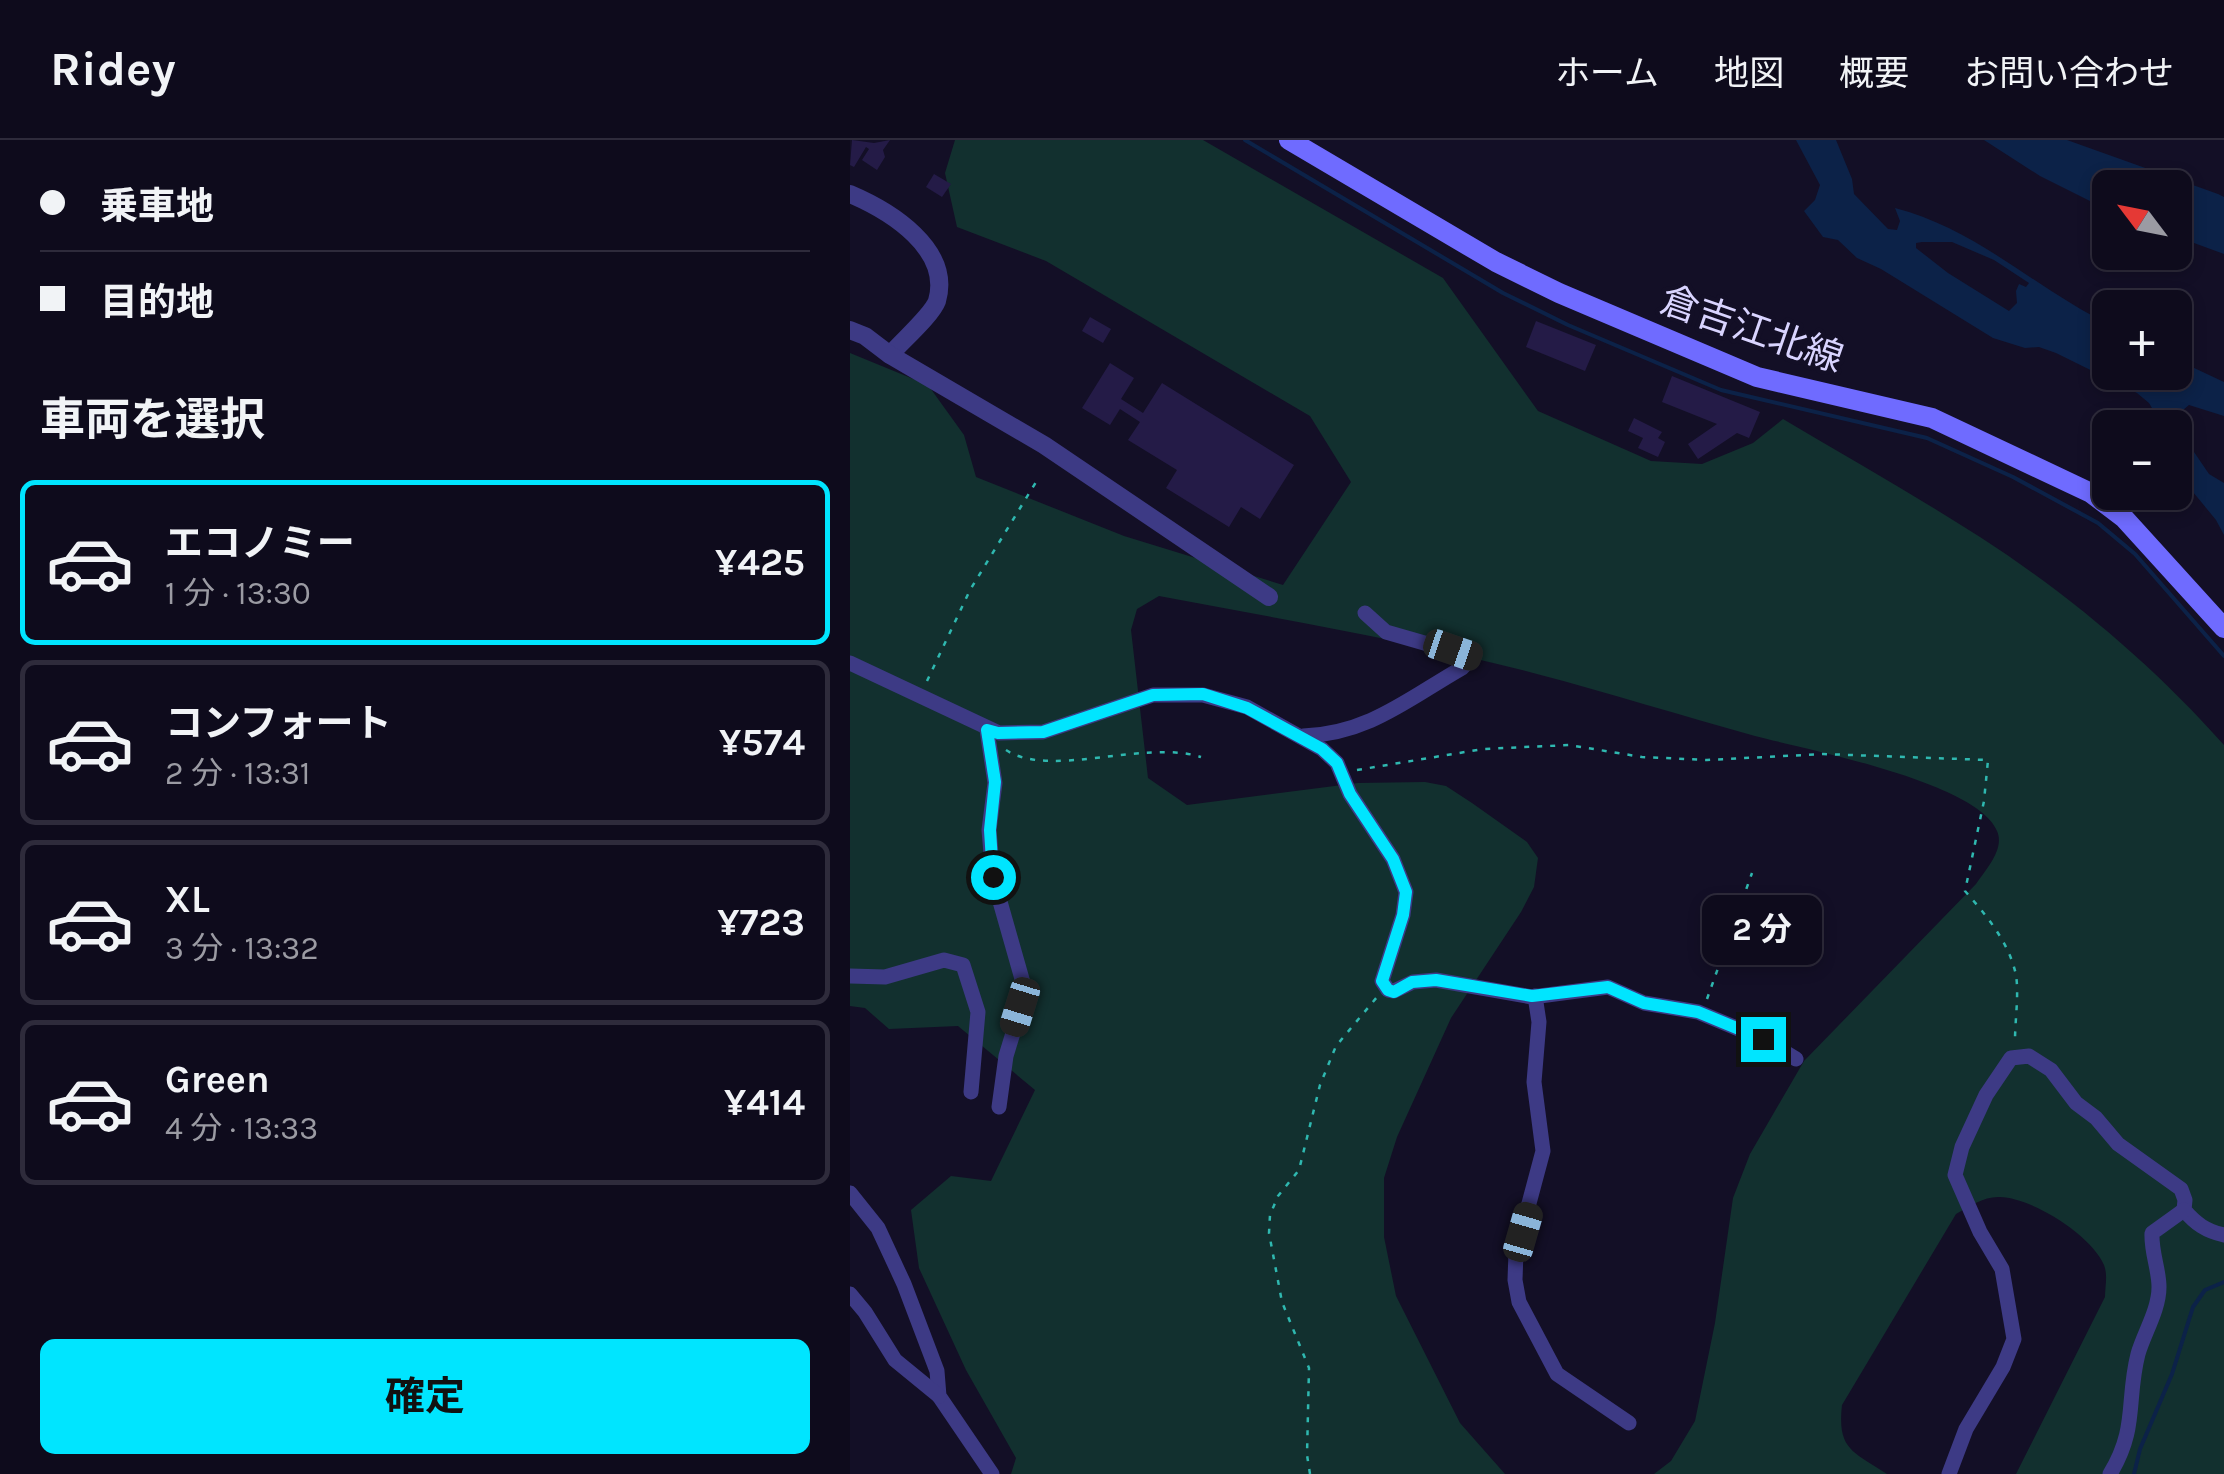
<!DOCTYPE html>
<html lang="ja">
<head>
<meta charset="utf-8">
<style>
	:root { --surface:#0e0b1c; --page:#1c1929; --text:#f1f3f6; --muted:#9b9ba3; --line:#2e2b3b; --accent:#00e5ff }
	body { margin:0; font-family:Karla,"Noto Sans JP",sans-serif; background:var(--page); color:var(--text); height:100vh; display:flex; flex-direction:column; font-size:38px; white-space:nowrap }
	* { box-sizing:border-box; margin:0 }
	p { font-size:32px; color:var(--muted) }
	.icon { flex:none; width:55px; height:55px; fill:none; stroke:currentColor; stroke-width:2; stroke-linecap:round; stroke-linejoin:round }
	.map { position:relative; flex:1; overflow:hidden }
	.panel { display:flex; flex-direction:column; background:var(--surface); width:850px }
	.panel>* { flex:none }
	.top-card { display:grid; align-content:center; height:220px; padding:0 40px; background:var(--surface) }
	.needle { width:65px; rotate:302deg }
	.controls { position:absolute; left:1242px; top:30px; display:grid; gap:20px }
	.controls a { display:grid; place-items:center; width:100px; height:100px; border-radius:15px; background:var(--surface); box-shadow:0 5px 15px #0003,0 0 0 2px var(--line); font-size:50px }
	.end { position:absolute; width:45px; height:45px; margin:-22px; border:12px solid #00e5ff; background:#111; box-shadow:0 0 0 5px #111 }
	.from { border-radius:50% }
	.bubble { position:absolute; height:70px; border-radius:15px; background:var(--surface); box-shadow:0 5px 15px #0003,0 0 0 2px var(--line); font-size:32px; font-weight:700; line-height:70px; text-align:center }
	.car { position:absolute; width:30px; height:60px; margin:-30px -15px; border-radius:12px; box-shadow:0 0 8px 2px #0007; background:linear-gradient(#222 24%,#8ab4d8 0 40%,#222 0 76%,#8ab4d8 0 86%,#222 0) }
	.top-card b { display:flex; align-items:center; gap:35px; height:95px; font-size:38px }
	.top-card b+b { border-top:2px solid var(--line) }
	.top-card i { width:25px; height:25px; background:var(--text) }
	ul { padding:0; list-style:none }
	li { display:flex; align-items:center; gap:30px; height:165px; margin:0 20px 15px; padding:0 20px; border:5px solid var(--line); border-radius:15px }
	li div { flex:1 }
	li b { display:block; font-size:38px }
	li em { font-style:normal; font-weight:700 }
	li.active { border-color:var(--accent) }
	li>.icon { width:90px; height:90px; stroke-width:1.5 }
	h2 { padding:0 40px; font-size:45px; line-height:120px }
	.primary-button { display:flex; gap:20px; margin-top:auto; padding:20px 40px }
	.primary-button a { flex:1; height:115px; border-radius:15px; background:var(--accent); color:#111; font-size:40px; font-weight:700; line-height:115px; text-align:center }
	header { display:flex; align-items:center; gap:60px; box-sizing:border-box; height:140px; padding:0 50px; background:var(--surface); border-bottom:2px solid var(--line) }
	header strong { font-size:48px }
	nav { display:flex; gap:55px; margin-inline-start:auto; font-size:35px }
	main { display:flex; flex:1; min-height:0 }
	.map>svg:first-child { display:block }
	.green { fill:#12302f }
	.water { fill:#0c2248; fill-rule:evenodd }
	.lines { fill:none; stroke-linecap:round; stroke-linejoin:round }
	.stream { stroke:#0c2248; stroke-width:4 }
	.building { fill:#241b47 }
	.path { stroke:#2fb8b0; stroke-width:2.5; stroke-dasharray:5 8; stroke-linecap:butt }
	.minor { stroke:#3d3a85; stroke-width:15 }
	.tertiary { stroke:#3d3a85; stroke-width:18 }
	.secondary { stroke:#6f6bff; stroke-width:20 }
	.route { stroke:#00e5ff; stroke-width:12 }
	.labels { text-anchor:middle; stroke-width:9; stroke-linejoin:round; paint-order:stroke }
	.street-label { font-size:38px; fill:#d9d4ff; stroke:#130f26 }
</style>
</head>
<body>
<header>
<strong>Ridey</strong>
<nav><a>ホーム</a><a>地図</a><a>概要</a><a>お問い合わせ</a></nav>
</header>
<main>
<section class="panel">
<div class="top-card">
<b><i class="from"></i>乗車地</b>
<b><i></i>目的地</b>
</div>
<h2>車両を選択</h2>
<ul>
<li class="active"><svg class="icon" aria-label="car" viewBox="0 0 24 24"><path d="M5 17H2v-5l4-1 3-4h7l3 4 3 1v5h-3M9 17h6M6 11h13"/><circle cx="7" cy="17" r="2"/><circle cx="17" cy="17" r="2"/></svg><div><b>エコノミー</b><p>1 分 · 13:30</p></div><em>¥425</em></li>
<li><svg class="icon" aria-label="car" viewBox="0 0 24 24"><path d="M5 17H2v-5l4-1 3-4h7l3 4 3 1v5h-3M9 17h6M6 11h13"/><circle cx="7" cy="17" r="2"/><circle cx="17" cy="17" r="2"/></svg><div><b>コンフォート</b><p>2 分 · 13:31</p></div><em>¥574</em></li>
<li><svg class="icon" aria-label="car" viewBox="0 0 24 24"><path d="M5 17H2v-5l4-1 3-4h7l3 4 3 1v5h-3M9 17h6M6 11h13"/><circle cx="7" cy="17" r="2"/><circle cx="17" cy="17" r="2"/></svg><div><b>XL</b><p>3 分 · 13:32</p></div><em>¥723</em></li>
<li><svg class="icon" aria-label="car" viewBox="0 0 24 24"><path d="M5 17H2v-5l4-1 3-4h7l3 4 3 1v5h-3M9 17h6M6 11h13"/><circle cx="7" cy="17" r="2"/><circle cx="17" cy="17" r="2"/></svg><div><b>Green</b><p>4 分 · 13:33</p></div><em>¥414</em></li>
</ul>
<div class="primary-button"><a>確定</a></div>
</section>
<div class="map">
<svg width="1374" height="1334" viewBox="0 0 1374 1334">
	<rect width="100%" height="100%" fill="#130f26"/>
	<path class="green" d="M105,0H353L593,138L688,271L801,321L852,324L903,303L933,279C999,318 1066,356 1130,397C1220,455 1304,526 1374,605V1334H1166L1255,1157C1255,1147 1258,1135 1254,1125C1242,1096 1183,1058 1150,1057C1135,1056 1119,1066 1106,1074L992,1265C987,1310 1003,1311 1037,1334H804L821,1321L845,1281L865,1183L883,1058L900,1014L954,921L1126,744C1136,729 1155,709 1147,691C1128,642 954,609 905,596C832,576 760,553 687,534C563,501 435,480 309,456L287,469L281,490L298,638L337,665L508,643L575,642L596,646L622,663L677,702L688,718L684,747L671,772L601,878L547,997L534,1038V1097L546,1156L610,1283L655,1334H161L166,1318L116,1230L69,1128L61,1070L101,1036L141,1041L185,950L108,886L39,889L15,868L0,866V213L78,245L114,295L126,337L274,396L433,445L501,342L460,276L196,121L107,87L95,33Z"/>
	<g class="water">
		<path d="M946,0H986L1002,39L1004,54L1038,89L1047,90L1050,81L1045,68C1127,89 1186,149 1260,185V232H1325V219L1374,242V276L1339,265L1333,270L1343,293L1344,312L1359,334L1374,343V395L1366,380L1325,330V288L1313,287L1299,263L1287,253L1206,213L1189,207L1175,208L1143,198L1031,129L1007,118L988,100L973,97L954,71L965,60L970,45ZM1072,102H1102L1144,120L1179,143L1176,147L1169,144L1166,151L1167,163L1159,171L1098,133L1066,108V103Z"/>
		<path d="M1134,0H1217L1368,54L1374,57V114L1325,96V48H1260V71L1190,36Z"/>
	</g>
	<g class="lines">
		<g class="stream">
			<path d="M395,0L653,153L718,185L871,250L1077,298L1163,337L1248,383L1285,414L1374,516"/>
			<path d="M1284,1334L1290,1309L1322,1234L1343,1167L1355,1150L1374,1142"/>
		</g>
	</g>
	<g class="building">
		<path d="M2,0L24,3L40,0L33,10L35,17L27,30L12,20L19,9L16,7L4,27L0,25Z"/>
		<path d="M84,34L101,44L92,57L76,47Z"/>
		<path d="M240,177L261,189L253,203L232,191Z"/>
		<path d="M686,181L746,205L735,231L676,207Z"/>
		<path d="M260,223L284,238L271,259L293,273L312,243L444,325L410,379L391,367L379,387L316,348L327,330L278,300L290,282L270,269L260,285L232,268Z"/>
		<path d="M822,236L910,272L899,298L887,293L848,319L838,304L867,284L812,262Z"/>
		<path d="M784,278L812,292L808,298L815,302L808,317L788,308L793,298L778,291Z"/>
	</g>
	<g class="lines">
		<g class="path">
			<path d="M77,541L120,450L186,342"/>
			<path d="M156,610C199,639 295,599 351,617"/>
			<path d="M507,630L633,609L719,605L792,617L857,620L973,614L1138,620L1134,661L1115,751C1136,775 1159,802 1166,835C1169,855 1165,880 1165,901"/>
			<path d="M857,859L902,733"/>
			<path d="M460,1334L457,1315L459,1228L432,1162L419,1093L420,1075L428,1056L449,1030L470,945L486,906L527,857"/>
		</g>
		<g class="minor">
			<path d="M0,523L149,593L193,592L303,555H353L397,567L472,609L487,623L500,654L543,719L556,752L553,775L532,841L538,850L544,851L563,842L586,840L682,857L758,847L794,863L848,872L913,899L946,919"/>
			<path d="M137,590L145,643L139,690L143,737L174,846V857L156,916L149,967"/>
			<path d="M453,596C518,594 558,559 612,528L623,517L536,492L515,473"/>
			<path d="M0,836L35,837L94,820L113,825L128,872L121,952"/>
			<path d="M685,856L689,882L684,942L693,1011L666,1112L665,1140L669,1162L707,1234L779,1283"/>
			<path d="M0,1053L28,1088L54,1144L87,1231L89,1256L142,1334"/>
			<path d="M0,1154L15,1172L45,1220L89,1256"/>
			<path d="M1099,1334L1116,1289L1153,1227L1164,1199L1152,1129L1130,1092L1105,1035L1112,1007L1136,955L1161,918L1179,916L1201,930L1226,963L1246,978L1268,1004L1331,1049L1335,1060L1334,1070C1346,1084 1356,1091 1374,1095"/>
			<path d="M1260,1334C1288,1288 1276,1261 1288,1214C1294,1193 1309,1170 1309,1147C1309,1129 1301,1112 1302,1093L1334,1070"/>
		</g>
		<g class="tertiary">
			<path d="M0,54C40,71 102,109 87,161C82,175 51,202 40,215"/>
			<path d="M0,190L15,196L40,215L194,305L419,457"/>
		</g>
		<path class="secondary" d="M439,0L646,122L709,153L907,237L1082,278L1241,353L1274,378L1374,488"/>
	</g>
	<g class="lines">
		<path class="route" d="M143,737L140,690L145,642L137,590L148,593L193,592L303,555L353,554L397,568L472,609L487,623L500,654L543,719L556,752L553,775L532,841L538,850L544,852L562,842L586,840L682,856L758,847L794,863L848,872L913,899"/>
	</g>
	<g class="labels">
		<g class="street-label">
			<text transform="translate(902 189) rotate(19)" y="13">倉吉江北線</text>
		</g>
	</g>
</svg>
<div class="controls">
<a><svg class="needle" viewBox="-14 -14 28 28"><path d="M0-13l5 13h-10z" fill="#e53935"/><path d="M0 13l5-13h-10z" fill="#9b9ba3"/></svg></a>
<a>+</a>
<a>−</a>
</div>
<i class="end from" style="left:143px;top:737px"></i>
<i class="end" style="left:913px;top:899px"></i>
<div class="bubble" style="left:852px;top:755px;width:120px">2 分</div>
<i class="car" style="left:603px;top:510px;rotate:109deg"></i>
<i class="car" style="left:170px;top:867px;rotate:197deg"></i>
<i class="car" style="left:673px;top:1092px;rotate:16deg"></i>
</div>
</main>
</body>
</html>
